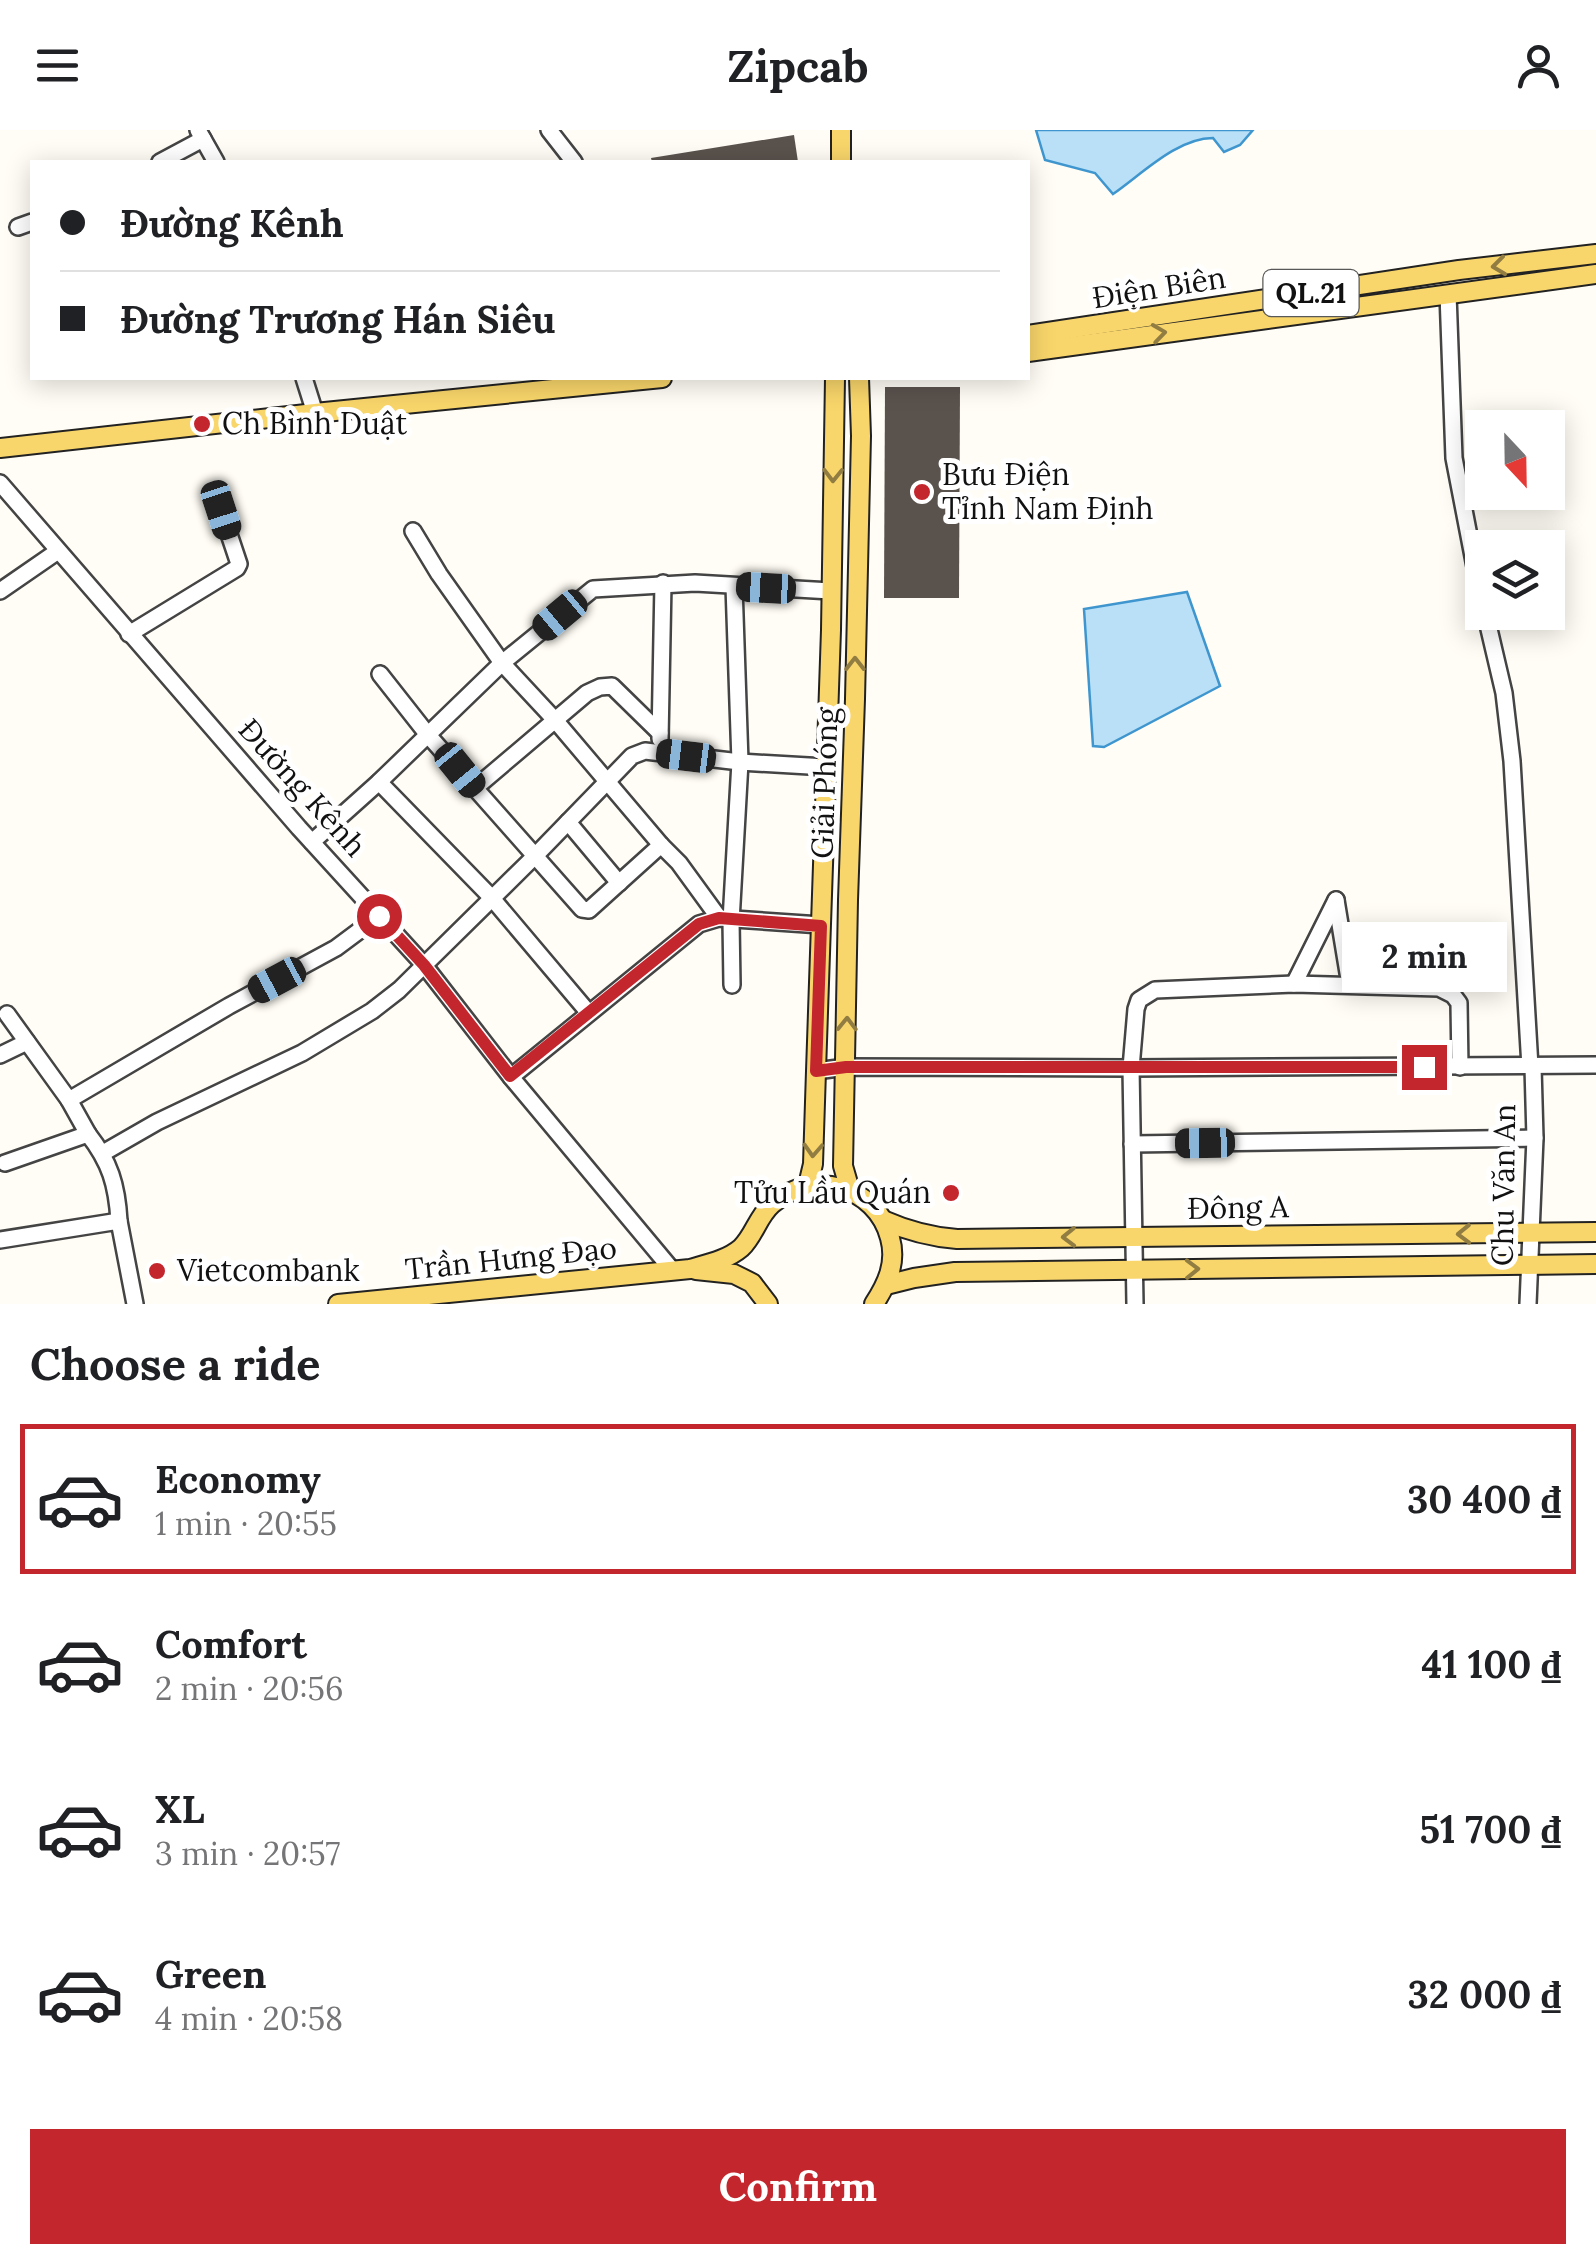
<!DOCTYPE html>
<html lang="en">
<head>
<meta charset="utf-8">
<style>
	:root { --surface:#fff; --page:#f6f6f6; --text:#202124; --muted:#757577; --line:#e0e0e0; --accent:#c4262e }
	body { margin:0; font-family:Lora,serif; background:var(--page); color:var(--text); height:100vh; display:flex; flex-direction:column; font-size:38px; white-space:nowrap }
	* { box-sizing:border-box; margin:0 }
	p { font-size:32px; color:var(--muted) }
	.icon { flex:none; width:55px; height:55px; fill:none; stroke:currentColor; stroke-width:2; stroke-linecap:round; stroke-linejoin:round }
	.map { position:relative; height:1174px; overflow:hidden }
	.details { display:flex; flex-direction:column; background:var(--surface); flex:1 }
	.details>* { flex:none }
	.banner { position:absolute; left:30px; top:30px; width:1000px; height:220px; border-radius:0px; box-shadow:0 5px 25px #0003; display:grid; align-content:center; height:220px; padding:0 30px; background:var(--surface) }
	.needle { width:65px; rotate:158deg }
	.buttons { position:absolute; left:1465px; top:280px; display:grid; gap:20px }
	.buttons a { display:grid; place-items:center; width:100px; height:100px; border-radius:0px; background:var(--surface); box-shadow:0 5px 25px #0003; font-size:50px }
	.end { position:absolute; width:45px; height:45px; margin:-22px; border:12px solid #c4262e; background:#fff; box-shadow:0 0 0 5px #fff }
	.from { border-radius:50% }
	.bubble { position:absolute; height:70px; border-radius:0px; background:var(--surface); box-shadow:0 5px 25px #0003; font-size:32px; font-weight:800; line-height:70px; text-align:center }
	.car { position:absolute; width:30px; height:60px; margin:-30px -15px; border-radius:12px; box-shadow:0 0 8px 2px #0007; background:linear-gradient(#222 24%,#8ab4d8 0 40%,#222 0 76%,#8ab4d8 0 86%,#222 0) }
	.banner b { display:flex; align-items:center; gap:35px; height:95px; font-size:38px }
	.banner b+b { border-top:2px solid var(--line) }
	.banner i { width:25px; height:25px; background:var(--text) }
	ul { padding:0; list-style:none }
	li { display:flex; align-items:center; gap:30px; height:150px; margin:0 20px 15px; padding:0 10px; border:5px solid transparent; border-radius:0px }
	li div { flex:1 }
	li b { display:block; font-size:38px }
	li em { font-style:normal; font-weight:800 }
	li.active { border-color:var(--accent) }
	li>.icon { width:90px; height:90px; stroke-width:1.5 }
	h2 { padding:0 30px; font-size:45px; line-height:120px }
	.action { display:flex; gap:20px; margin-top:auto; padding:20px 30px }
	.action a { flex:1; height:115px; border-radius:0px; background:var(--accent); color:#fff; font-size:40px; font-weight:800; line-height:115px; text-align:center }
	header { display:flex; justify-content:space-between; align-items:center; height:130px; padding:0 30px; background:var(--surface); font-size:45px; font-weight:800 }
	.map>svg:first-child { display:block }
	.water { fill:#b9e0f7; stroke:#3f96cf; stroke-width:2.5 }
	.building { fill:#5a524d }
	.lines { fill:none; stroke-linecap:round; stroke-linejoin:round }
	.minor-casing { stroke:#444; stroke-width:20 }
	.major-casing { stroke:#222; stroke-width:22 }
	.minor { stroke:#fff; stroke-width:15 }
	.major { stroke:#f9d66b; stroke-width:18 }
	.oneway { stroke:#917d42 }
	.route { stroke:#c4262e; stroke-width:12 }
	.poi-dot { fill:#c4262e; stroke:#fff; stroke-width:4 }
	.labels { text-anchor:middle; stroke-width:10; stroke-linejoin:round; paint-order:stroke }
	.shield { fill:#fff; stroke:#585858; stroke-width:2.5 }
	.shield-label { font-size:28px; font-weight:bold; fill:#111 }
	.street-label { font-size:30px; fill:#111; stroke:#fff }
	.poi-label { font-size:30px; fill:#111; stroke:#fff; text-anchor:start }
</style>
</head>
<body>
<header><svg class="icon" aria-label="menu" viewBox="0 0 24 24"><path d="M4 6h16M4 12h16M4 18h16"/></svg>Zipcab<svg class="icon" aria-label="person" viewBox="0 0 24 24"><circle cx="12" cy="8" r="4"/><path d="M4 21q1-7 8-7t8 7"/></svg></header>
<div class="map">
<svg width="1596" height="1174" viewBox="0 0 1596 1174">
	<rect width="100%" height="100%" fill="#fffdf5"/>
	<g class="water">
		<path d="M1036,0H1253L1240,15L1224,22L1213,8C1177,8 1142,44 1113,64L1095,43L1045,30Z"/>
		<path d="M1187,462L1220,556L1104,617L1093,616L1084,479Z"/>
	</g>
	<g class="building">
		<path d="M794,5L798,32H652L651,28Z"/>
		<path d="M885,257H960L959,468H884Z"/>
	</g>
	<g class="lines">
		<defs>
			<g id="minor">
				<path d="M198,0L216,32"/>
				<path d="M549,0L574,32"/>
				<path d="M160,32L203,9"/>
				<path d="M18,97L32,92"/>
				<path d="M1448,164L1454,328L1482,473"/>
				<path d="M304,248L315,283"/>
				<path d="M0,353L299,698L424,835L511,947L673,1141"/>
				<path d="M413,401L439,444L502,533L555,590L661,715L679,733L719,788"/>
				<path d="M0,461L58,421"/>
				<path d="M1485,482L1504,563L1512,631L1530,937"/>
				<path d="M129,504L237,438L239,434L221,380"/>
				<path d="M380,544L428,605L582,779L589,780L661,715"/>
				<path d="M660,609L663,453"/>
				<path d="M379,652L491,767L588,882"/>
				<path d="M475,658L587,563L600,557L612,556L660,603"/>
				<path d="M568,692L619,753"/>
				<path d="M312,712L379,652L502,533L593,459L695,453L831,461"/>
				<path d="M1336,770L1350,855"/>
				<path d="M1294,854L1336,770"/>
				<path d="M732,855L731,791L740,632L734,456"/>
				<path d="M7,884L69,970"/>
				<path d="M0,925L27,912"/>
				<path d="M816,941L846,937L1131,938L1596,935"/>
				<path d="M511,947L699,794L719,788L821,795"/>
				<path d="M88,1004L69,970L229,876L336,818L379,786"/>
				<path d="M1132,1014L1535,1008"/>
				<path d="M103,1023L157,992L302,923L372,881L399,860L535,726L632,626L645,621L740,632L826,637"/>
				<path d="M5,1033L88,1004C110,1032 117,1055 119,1091"/>
				<path d="M0,1110L119,1091L135,1174"/>
				<path d="M1135,1174L1131,938L1136,879L1139,870L1155,860L1294,854L1439,858L1453,865L1459,873L1460,937"/>
				<path d="M1528,1174L1535,1008L1533,937"/>
			</g>
			<g id="major">
				<path d="M841,32V0"/>
				<path d="M1028,205L1459,140L1596,124"/>
				<path d="M1028,222L1596,144"/>
				<path d="M0,318L315,283L662,248"/>
				<path d="M808,1055L813,1034L816,941L831,500L835,248"/>
				<path d="M850,1060L843,1036L848,770L855,569L861,306L859,248"/>
				<path d="M883,1090C908,1101 930,1107 957,1109L1596,1102"/>
				<path d="M696,1140L734,1144L752,1153L768,1174"/>
				<path d="M886,1155L914,1148L955,1142L1596,1134"/>
				<path d="M338,1174L690,1139C707,1134 727,1130 741,1118C754,1106 758,1086 772,1074C812,1039 876,1055 890,1108C897,1133 887,1154 874,1174"/>
			</g>
		</defs>
		<use href="#minor" class="minor-casing"/>
		<use href="#major" class="major-casing"/>
		<use href="#minor" class="minor"/>
		<use href="#major" class="major"/>
	</g>
	<defs><path id="oneway-chevron" d="M-2-3.5L2.5 0L-2 3.5" fill="none" stroke-width="1.6" stroke-linecap="round" stroke-linejoin="round" transform="scale(2.5)"/></defs>
	<g class="oneway">
		<use href="#oneway-chevron" transform="translate(1499 136) rotate(173)"/>
		<use href="#oneway-chevron" transform="translate(1159 203) rotate(-8)"/>
		<use href="#oneway-chevron" transform="translate(833 345) rotate(91)"/>
		<use href="#oneway-chevron" transform="translate(855 534) rotate(-90)"/>
		<use href="#oneway-chevron" transform="translate(847 894) rotate(-89)"/>
		<use href="#oneway-chevron" transform="translate(813 1020) rotate(93)"/>
		<use href="#oneway-chevron" transform="translate(1464 1104) rotate(179)"/>
		<use href="#oneway-chevron" transform="translate(1069 1107) rotate(179)"/>
		<use href="#oneway-chevron" transform="translate(1192 1139) rotate(-1)"/>
	</g>
	<g class="lines">
		<path class="route" d="M379,786L424,835L510,946L699,794L719,788L821,796L816,941L846,937H1424"/>
	</g>
	<g class="poi-dot">
		<circle cx="202" cy="294" r="10"/>
		<circle cx="922" cy="362" r="10"/>
		<circle cx="951" cy="1063" r="10"/>
		<circle cx="157" cy="1141" r="10"/>
	</g>
	<g class="labels">
		<rect class="shield" x="1263.5" y="140" width="95" height="46" rx="8"/>
		<g class="shield-label">
			<text x="1311" y="173">QL.21</text>
		</g>
		<g class="street-label">
			<text transform="translate(1159 158) rotate(-9)" y="10">Điện Biên</text>
			<text transform="translate(825 653) rotate(-88)" y="10">Giải Phóng</text>
			<text transform="translate(302 658) rotate(48)" y="10">Đường Kênh</text>
			<text transform="translate(1504 1055) rotate(-89)" y="10">Chu Văn An</text>
			<text transform="translate(1238 1078) rotate(-1)" y="10">Đông A</text>
			<text transform="translate(511 1129) rotate(-6)" y="10">Trần Hưng Đạo</text>
		</g>
		<g class="poi-label">
			<text x="222" y="304">Ch Bình Duật</text>
			<text x="942" y="355">Bưu Điện<tspan x="942" dy="34">Tỉnh Nam Định</tspan></text>
			<text x="931" y="1073" text-anchor="end">Tửu Lầu Quán</text>
			<text x="177" y="1151">Vietcombank</text>
		</g>
	</g>
</svg>
<div class="buttons">
<a><svg class="needle" viewBox="-14 -14 28 28"><path d="M0-13l5 13h-10z" fill="#e53935"/><path d="M0 13l5-13h-10z" fill="#757577"/></svg></a>
<a><svg class="icon" aria-label="layers" viewBox="0 0 24 24"><path d="M12 4l9 5-9 5-9-5zM3 14l9 5 9-5"/></svg></a>
</div>
<i class="end from" style="left:379px;top:786px"></i>
<i class="end" style="left:1424px;top:937px"></i>
<div class="bubble" style="left:1342px;top:792px;width:165px">2 min</div>
<i class="car" style="left:221px;top:380px;rotate:162deg"></i>
<i class="car" style="left:766px;top:458px;rotate:273deg"></i>
<i class="car" style="left:560px;top:485px;rotate:230deg"></i>
<i class="car" style="left:686px;top:626px;rotate:277deg"></i>
<i class="car" style="left:460px;top:640px;rotate:141deg"></i>
<i class="car" style="left:277px;top:850px;rotate:242deg"></i>
<i class="car" style="left:1205px;top:1013px;rotate:269deg"></i>
<div class="banner">
<b><i class="from"></i>Đường Kênh</b>
<b><i></i>Đường Trương Hán Siêu</b>
</div>
</div>
<section class="details">
<h2>Choose a ride</h2>
<ul>
<li class="active"><svg class="icon" aria-label="car" viewBox="0 0 24 24"><path d="M5 17H2v-5l4-1 3-4h7l3 4 3 1v5h-3M9 17h6M6 11h13"/><circle cx="7" cy="17" r="2"/><circle cx="17" cy="17" r="2"/></svg><div><b>Economy</b><p>1 min · 20:55</p></div><em>30 400 ₫</em></li>
<li><svg class="icon" aria-label="car" viewBox="0 0 24 24"><path d="M5 17H2v-5l4-1 3-4h7l3 4 3 1v5h-3M9 17h6M6 11h13"/><circle cx="7" cy="17" r="2"/><circle cx="17" cy="17" r="2"/></svg><div><b>Comfort</b><p>2 min · 20:56</p></div><em>41 100 ₫</em></li>
<li><svg class="icon" aria-label="car" viewBox="0 0 24 24"><path d="M5 17H2v-5l4-1 3-4h7l3 4 3 1v5h-3M9 17h6M6 11h13"/><circle cx="7" cy="17" r="2"/><circle cx="17" cy="17" r="2"/></svg><div><b>XL</b><p>3 min · 20:57</p></div><em>51 700 ₫</em></li>
<li><svg class="icon" aria-label="car" viewBox="0 0 24 24"><path d="M5 17H2v-5l4-1 3-4h7l3 4 3 1v5h-3M9 17h6M6 11h13"/><circle cx="7" cy="17" r="2"/><circle cx="17" cy="17" r="2"/></svg><div><b>Green</b><p>4 min · 20:58</p></div><em>32 000 ₫</em></li>
</ul>
<div class="action"><a>Confirm</a></div>
</section>
</body>
</html>
